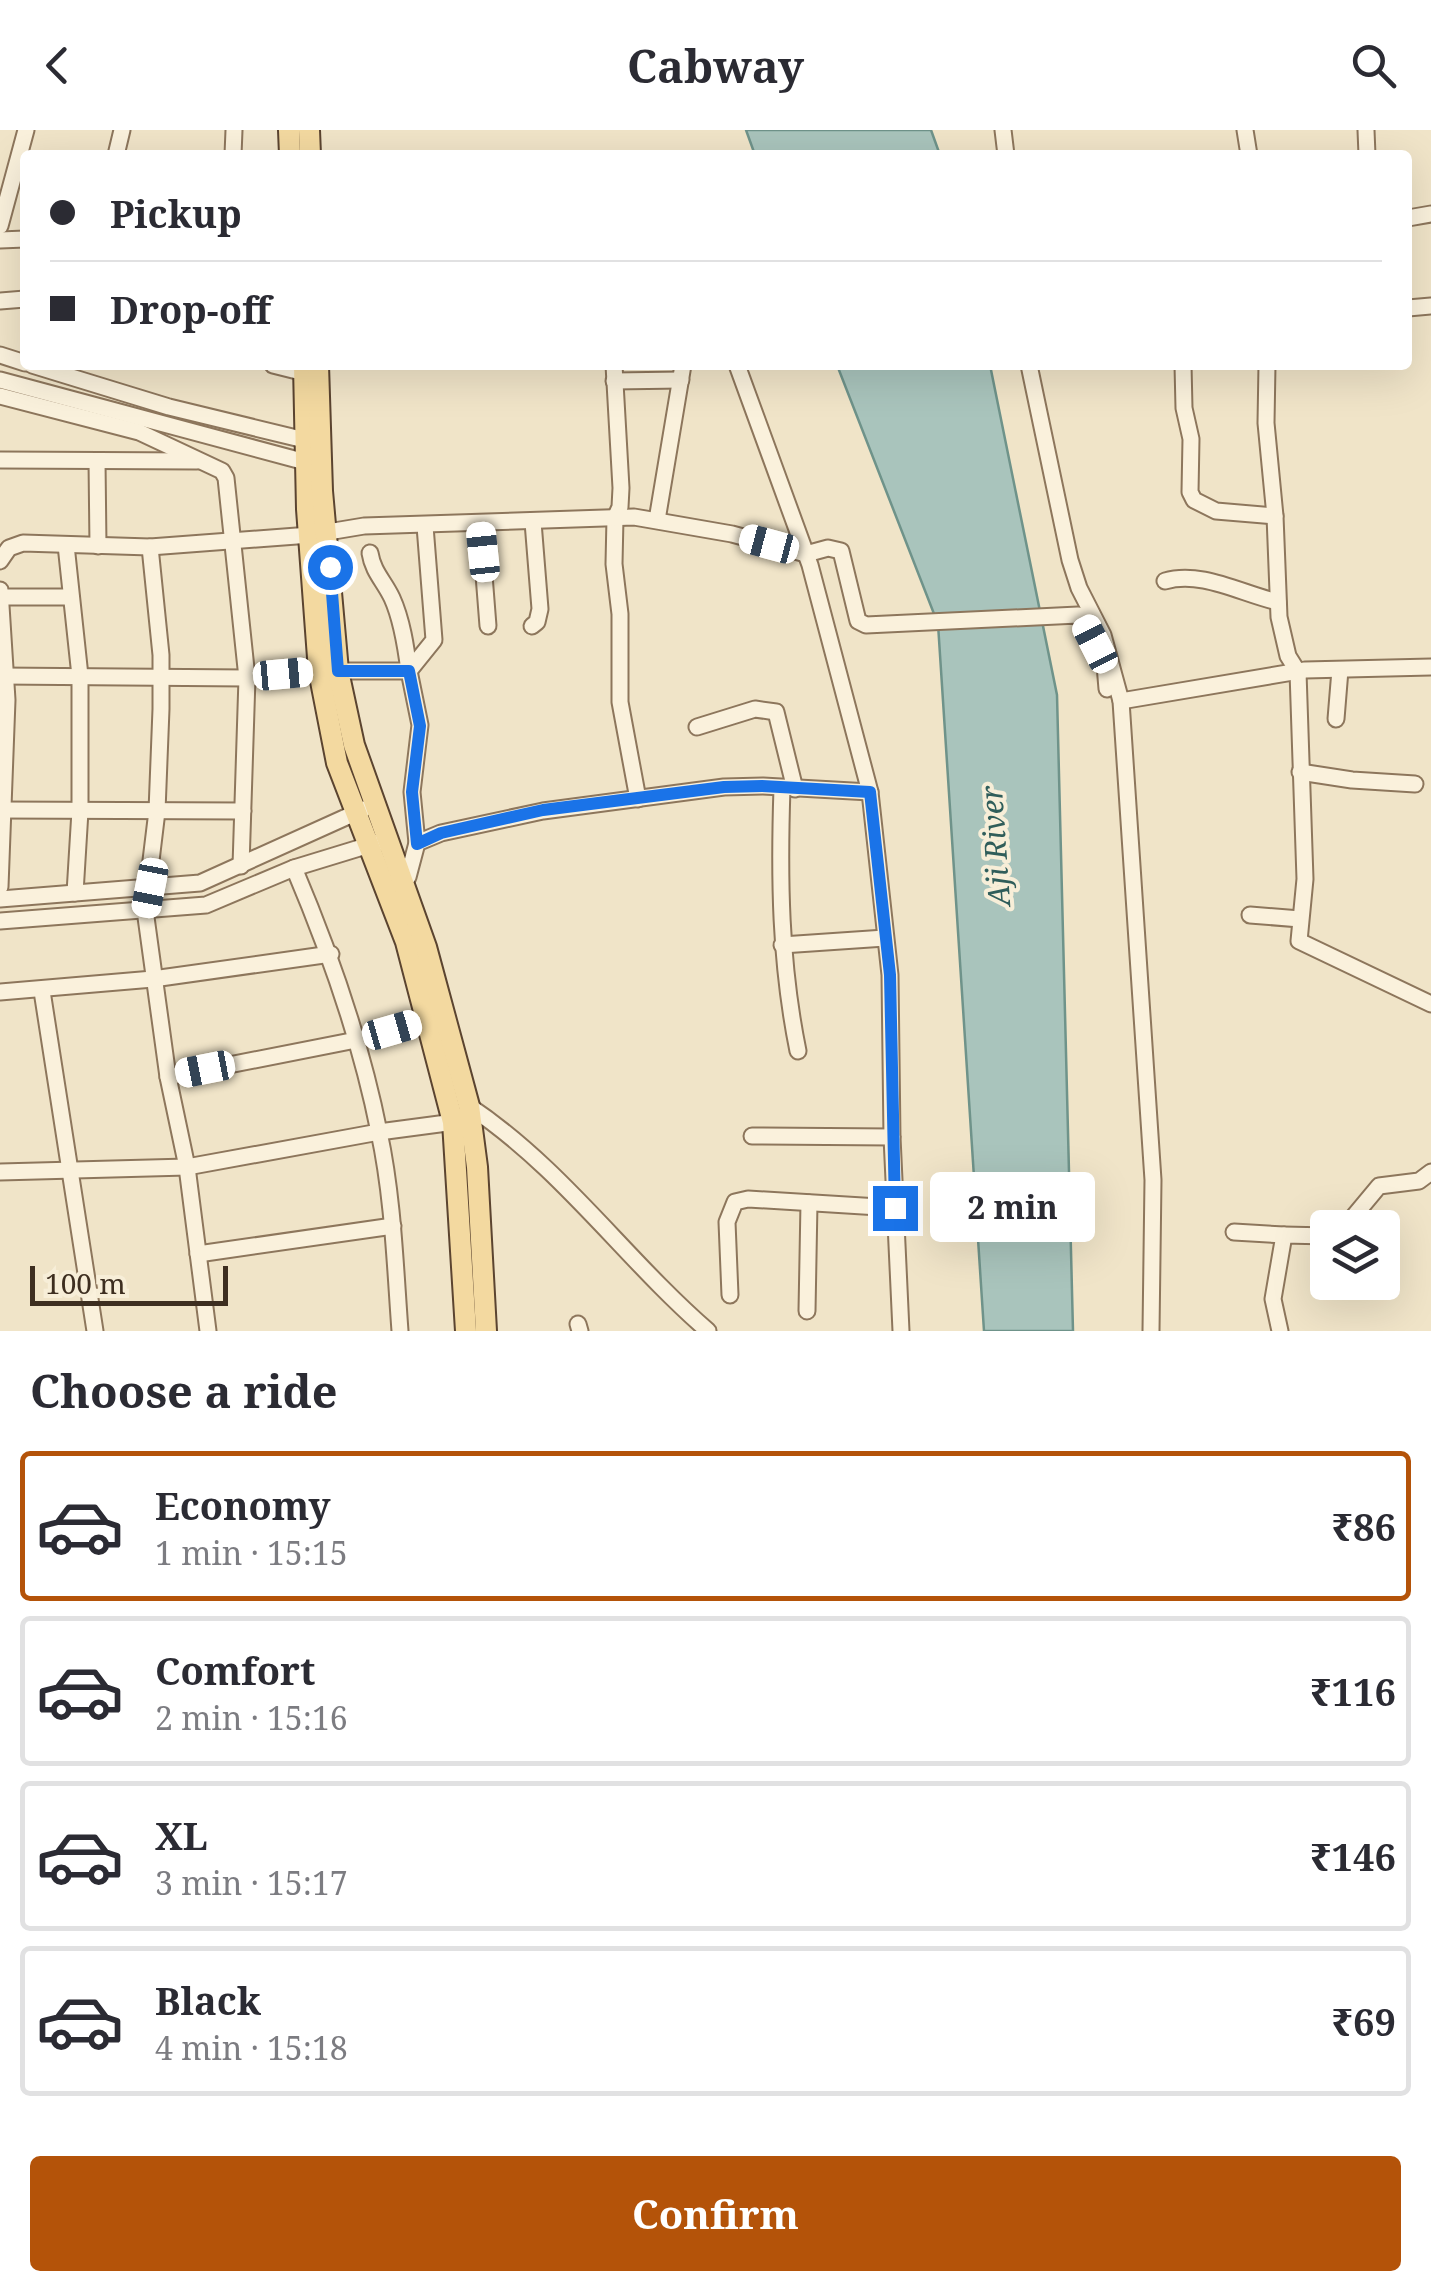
<!DOCTYPE html>
<html lang="en">
<head>
<meta charset="utf-8">
<style>
	:root { --surface:#fff; --page:#f7f7f7; --text:#2b2b33; --muted:#7c7c81; --line:#e1e1e2; --accent:#b45309 }
	body { margin:0; font-family:"Noto Serif",serif; background:var(--page); color:var(--text); height:100vh; display:flex; flex-direction:column; font-size:38px; white-space:nowrap }
	* { box-sizing:border-box; margin:0 }
	p { font-size:32px; color:var(--muted) }
	.icon { flex:none; width:55px; height:55px; fill:none; stroke:currentColor; stroke-width:2; stroke-linecap:round; stroke-linejoin:round }
	.map { position:relative; height:1201px; overflow:hidden }
	.sheet { display:flex; flex-direction:column; background:var(--surface); flex:1 }
	.sheet>* { flex:none }
	.hud { position:absolute; left:20px; top:20px; width:1392px; height:220px; border-radius:10px; box-shadow:0 10px 40px #0002; display:grid; align-content:center; height:220px; padding:0 30px; background:var(--surface) }
	.controls { position:absolute; left:1310px; top:1080px; display:grid; gap:20px }
	.controls a { display:grid; place-items:center; width:90px; height:90px; border-radius:10px; background:var(--surface); box-shadow:0 10px 40px #0002; font-size:50px }
	.scale { position:absolute; left:30px; bottom:25px; width:198px; box-sizing:border-box; padding-left:10px; border:5px solid #3d2e20; border-top:0; font-size:28px; line-height:35px; white-space:nowrap; color:#3d2e20; -webkit-text-stroke:8px #f7eed8; paint-order:stroke }
	.end { position:absolute; width:45px; height:45px; margin:-22px; border:12px solid #1a73e8; background:#fff; box-shadow:0 0 0 5px #fff }
	.from { border-radius:50% }
	.bubble { position:absolute; height:70px; border-radius:10px; background:var(--surface); box-shadow:0 10px 40px #0002; font-size:32px; font-weight:700; line-height:70px; text-align:center }
	.car { position:absolute; width:30px; height:60px; margin:-30px -15px; border-radius:12px; box-shadow:0 0 8px 2px #0007; background:linear-gradient(#fff 24%,#345 0 40%,#fff 0 76%,#345 0 86%,#fff 0) }
	.hud b { display:flex; align-items:center; gap:35px; height:95px; font-size:38px }
	.hud b+b { border-top:2px solid var(--line) }
	.hud i { width:25px; height:25px; background:var(--text) }
	ul { padding:0; list-style:none }
	li { display:flex; align-items:center; gap:30px; height:150px; margin:0 20px 15px; padding:0 10px; border:5px solid var(--line); border-radius:10px }
	li div { flex:1 }
	li b { display:block; font-size:38px }
	li em { font-style:normal; font-weight:700 }
	li.current { border-color:var(--accent) }
	li>.icon { width:90px; height:90px; stroke-width:1.5 }
	h2 { padding:0 30px; font-size:45px; line-height:120px }
	.button { display:flex; gap:20px; margin-top:auto; padding:20px 30px }
	.button a { flex:1; height:115px; border-radius:10px; background:var(--accent); color:#fff; font-size:40px; font-weight:700; line-height:115px; text-align:center }
	header { display:flex; justify-content:space-between; align-items:center; height:130px; padding:0 30px; background:var(--surface); font-size:45px; font-weight:700 }
	.map>svg:first-child { display:block }
	.water { fill:#a9c4bc; stroke:#6f938a; stroke-width:2.5 }
	.lines { fill:none; stroke-linecap:round; stroke-linejoin:round }
	.minor-casing { stroke:#8d765c; stroke-width:19 }
	.major-casing { stroke:#5b4430; stroke-width:24 }
	.minor { stroke:#faf1dc; stroke-width:15 }
	.major { stroke:#f3d9a0; stroke-width:20 }
	.route { stroke:#1a73e8; stroke-width:12 }
	.labels { text-anchor:middle; stroke-width:8; stroke-linejoin:round; paint-order:stroke }
	.water-label { font-size:30px; font-style:italic; fill:#2f5d5a; stroke:#f7eed8 }
</style>
</head>
<body>
<header><svg class="icon" aria-label="back" viewBox="0 0 24 24"><path d="M15 5l-7 7 7 7"/></svg>Cabway<svg class="icon" aria-label="search" viewBox="0 0 24 24"><circle cx="10" cy="10" r="6"/><path d="M15 15l6 6"/></svg></header>
<div class="map">
<svg width="1431" height="1201" viewBox="0 0 1431 1201">
	<rect width="100%" height="100%" fill="#f0e4c8"/>
	<g class="water">
		<path d="M746,0H931L940,25H755Z"/>
		<path d="M837,235H990L1057,565L1073,1201H984L938,494Z"/>
	</g>
	<g class="lines">
		<defs>
			<g id="minor">
				<path d="M1003,0L1006,25"/>
				<path d="M1245,0L1249,25"/>
				<path d="M1366,0L1367,25"/>
				<path d="M116,25L122,0"/>
				<path d="M233,25L234,0"/>
				<path d="M1408,88L1431,84"/>
				<path d="M0,96L26,0"/>
				<path d="M0,110L25,109"/>
				<path d="M0,171L25,169"/>
				<path d="M1408,178L1431,176"/>
				<path d="M0,225L25,233"/>
				<path d="M32,235L169,277L313,312"/>
				<path d="M273,235L305,243"/>
				<path d="M614,235L621,358L620,377L615,388L614,434L620,484V572L638,669"/>
				<path d="M737,235L810,435L870,662L890,845L892,1007L901,1201"/>
				<path d="M1029,235L1070,430L1079,458L1103,505L1121,571L1153,1050L1151,1201"/>
				<path d="M1183,235L1184,278L1191,309L1190,362L1194,370L1216,381L1275,386"/>
				<path d="M1267,235L1266,293L1275,386L1279,487L1288,526L1298,542L1305,749L1299,811L1431,874"/>
				<path d="M0,250L313,334"/>
				<path d="M614,251L681,250"/>
				<path d="M0,266L139,302L222,341L226,348L247,548L241,736"/>
				<path d="M0,330L197,331"/>
				<path d="M97,331L98,416"/>
				<path d="M657,390L683,235"/>
				<path d="M480,394L488,496"/>
				<path d="M66,415L80,546V681L75,763"/>
				<path d="M150,417L161,525V579L157,681L145,780L168,947L187,1037L208,1201"/>
				<path d="M370,423C373,442 384,451 392,468C402,490 406,517 409,541"/>
				<path d="M0,431L9,418L23,413L150,417L310,405L364,396L634,387L732,404L806,424L828,418L841,421L858,491L866,495L1078,485L1105,535L1107,559"/>
				<path d="M1165,451C1201,440 1242,464 1278,472"/>
				<path d="M0,460L7,570L0,757"/>
				<path d="M1,467H71"/>
				<path d="M532,496L537,492L540,479L533,392"/>
				<path d="M409,541L434,510L425,396"/>
				<path d="M0,546L247,548L319,541H409L420,595L412,662L417,713"/>
				<path d="M1121,571L1305,540L1431,537"/>
				<path d="M1336,589L1340,540"/>
				<path d="M697,597L755,579L776,582L795,659"/>
				<path d="M1300,642L1352,650L1415,654"/>
				<path d="M782,658C779,747 780,833 798,921"/>
				<path d="M0,680L243,681"/>
				<path d="M294,738C330,823 361,911 379,1002C393,1067 395,1134 400,1201"/>
				<path d="M400,755L408,747L417,713L441,703L543,681L724,657L763,656L870,662"/>
				<path d="M0,769L200,753L364,679"/>
				<path d="M1250,785L1300,789"/>
				<path d="M0,791L206,775L294,738L379,712"/>
				<path d="M782,815L885,808"/>
				<path d="M42,861L95,1201"/>
				<path d="M0,862L153,849L331,824"/>
				<path d="M168,947L356,910L427,890"/>
				<path d="M469,976C562,1038 625,1129 708,1201"/>
				<path d="M752,1006L892,1007"/>
				<path d="M0,1042L187,1037L379,1002L462,991"/>
				<path d="M1344,1098L1379,1056L1419,1051L1431,1042"/>
				<path d="M1234,1102L1284,1105"/>
				<path d="M198,1124L393,1096"/>
				<path d="M730,1165L727,1092L735,1072L748,1069L895,1078"/>
				<path d="M807,1181L809,1073"/>
				<path d="M578,1194L580,1201"/>
				<path d="M1280,1201L1273,1169L1284,1105L1328,1106"/>
			</g>
			<g id="major">
				<path d="M289,0L290,25"/>
				<path d="M309,0L310,25"/>
				<path d="M304,235L307,379L319,541L337,633L406,812L453,992L466,1201"/>
				<path d="M318,235L322,361L338,541L354,615L426,817L469,976L477,1037L486,1201"/>
			</g>
		</defs>
		<use href="#minor" class="minor-casing"/>
		<use href="#major" class="major-casing"/>
		<use href="#minor" class="minor"/>
		<use href="#major" class="major"/>
	</g>
	<g class="lines">
		<path class="route" d="M330,437L338,541H409L420,596L412,662L417,714L441,703L543,680L724,657L762,656L870,662L890,845L895,1078"/>
	</g>
	<g class="labels">
		<g class="water-label">
			<text transform="translate(996 716) rotate(-94)" y="10">Aji River</text>
		</g>
	</g>
</svg>
<div class="controls">
<a><svg class="icon" aria-label="layers" viewBox="0 0 24 24"><path d="M12 4l9 5-9 5-9-5zM3 14l9 5 9-5"/></svg></a>
</div>
<div class="scale">100 m</div>
<i class="end from" style="left:330px;top:437px"></i>
<i class="end" style="left:895px;top:1078px"></i>
<div class="bubble" style="left:930px;top:1042px;width:165px">2 min</div>
<i class="car" style="left:769px;top:414px;rotate:285deg"></i>
<i class="car" style="left:483px;top:422px;rotate:354deg"></i>
<i class="car" style="left:1095px;top:514px;rotate:333deg"></i>
<i class="car" style="left:283px;top:544px;rotate:85deg"></i>
<i class="car" style="left:150px;top:758px;rotate:191deg"></i>
<i class="car" style="left:392px;top:900px;rotate:74deg"></i>
<i class="car" style="left:205px;top:939px;rotate:259deg"></i>
<div class="hud">
<b><i class="from"></i>Pickup</b>
<b><i></i>Drop-off</b>
</div>
</div>
<section class="sheet">
<h2>Choose a ride</h2>
<ul>
<li class="current"><svg class="icon" aria-label="car" viewBox="0 0 24 24"><path d="M5 17H2v-5l4-1 3-4h7l3 4 3 1v5h-3M9 17h6M6 11h13"/><circle cx="7" cy="17" r="2"/><circle cx="17" cy="17" r="2"/></svg><div><b>Economy</b><p>1 min · 15:15</p></div><em>₹86</em></li>
<li><svg class="icon" aria-label="car" viewBox="0 0 24 24"><path d="M5 17H2v-5l4-1 3-4h7l3 4 3 1v5h-3M9 17h6M6 11h13"/><circle cx="7" cy="17" r="2"/><circle cx="17" cy="17" r="2"/></svg><div><b>Comfort</b><p>2 min · 15:16</p></div><em>₹116</em></li>
<li><svg class="icon" aria-label="car" viewBox="0 0 24 24"><path d="M5 17H2v-5l4-1 3-4h7l3 4 3 1v5h-3M9 17h6M6 11h13"/><circle cx="7" cy="17" r="2"/><circle cx="17" cy="17" r="2"/></svg><div><b>XL</b><p>3 min · 15:17</p></div><em>₹146</em></li>
<li><svg class="icon" aria-label="car" viewBox="0 0 24 24"><path d="M5 17H2v-5l4-1 3-4h7l3 4 3 1v5h-3M9 17h6M6 11h13"/><circle cx="7" cy="17" r="2"/><circle cx="17" cy="17" r="2"/></svg><div><b>Black</b><p>4 min · 15:18</p></div><em>₹69</em></li>
</ul>
<div class="button"><a>Confirm</a></div>
</section>
</body>
</html>
